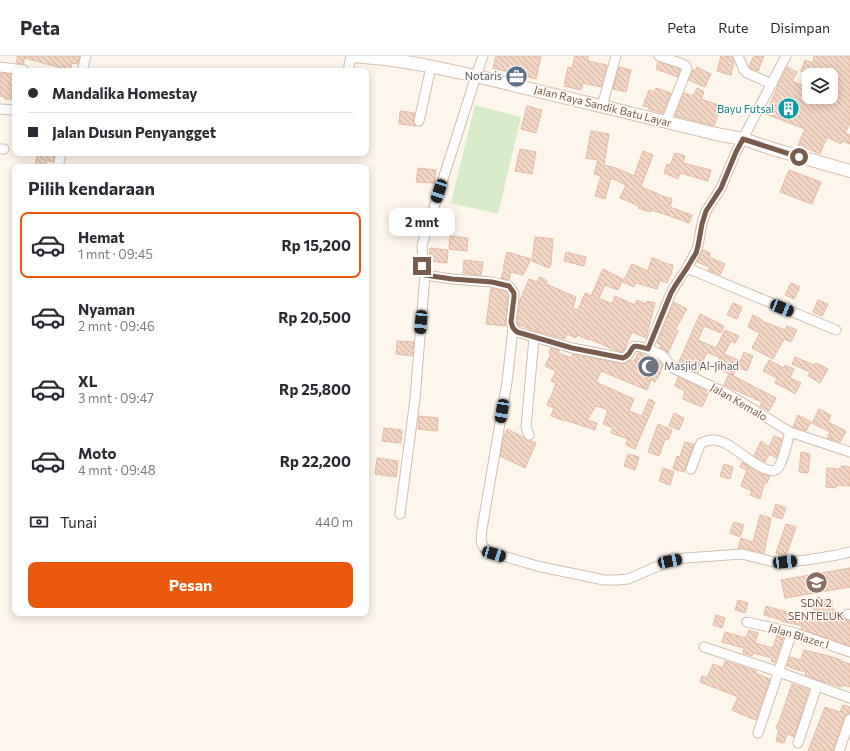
<!DOCTYPE html>
<html lang="id">
<head>
<meta charset="utf-8">
<style>
	:root { --surface:#fff; --page:#f2f2f3; --text:#2b2b33; --muted:#7c7c81; --line:#e1e1e2; --accent:#ea580c }
	body { margin:0; font-family:Commissioner,sans-serif; background:var(--page); color:var(--text); height:100vh; display:flex; flex-direction:column; font-size:15px; white-space:nowrap }
	* { box-sizing:border-box; margin:0 }
	p { font-size:13px; color:var(--muted) }
	.icon { flex:none; width:22px; height:22px; fill:none; stroke:currentColor; stroke-width:2; stroke-linecap:round; stroke-linejoin:round }
	.map { position:relative; flex:1; overflow:hidden }
	.panel { position:absolute; left:12px; top:108px; width:357px; height:452px; display:flex; flex-direction:column; background:var(--surface); border-radius:8px; box-shadow:0 2px 10px #0003 }
	.panel>* { flex:none }
	.top-card { position:absolute; left:12px; top:12px; width:357px; height:88px; border-radius:8px; box-shadow:0 2px 10px #0003; display:grid; align-content:center; height:88px; padding:0 16px; background:var(--surface) }
	.buttons { position:absolute; left:802px; top:12px; display:grid; gap:8px }
	.buttons a { display:grid; place-items:center; width:36px; height:36px; border-radius:8px; background:var(--surface); box-shadow:0 2px 10px #0003; font-size:20px }
	.end { position:absolute; width:18px; height:18px; margin:-9px; border:5px solid #7a5c4d; background:#fff; box-shadow:0 0 0 2px #fff }
	.from { border-radius:50% }
	.bubble { position:absolute; height:28px; border-radius:8px; background:var(--surface); box-shadow:0 2px 10px #0003; font-size:13px; font-weight:700; line-height:28px; text-align:center }
	.car { position:absolute; width:12px; height:24px; margin:-12px -6px; border-radius:5px; box-shadow:0 0 3px 1px #0007; background:linear-gradient(#222 24%,#8ab4d8 0 40%,#222 0 76%,#8ab4d8 0 86%,#222 0) }
	.top-card b { display:flex; align-items:center; gap:14px; height:38px; font-size:15px }
	.top-card b+b { border-top:1px solid var(--line) }
	.top-card i { width:10px; height:10px; background:var(--text) }
	ul { padding:0; list-style:none }
	li { display:flex; align-items:center; gap:12px; height:66px; margin:0 8px 6px; padding:0 8px; border:2px solid transparent; border-radius:8px }
	li div { flex:1 }
	li b { display:block; font-size:15px }
	li em { font-style:normal; font-weight:700 }
	li.selected { border-color:var(--accent) }
	li>.icon { width:36px; height:36px; stroke-width:1.5 }
	h2 { padding:0 16px; font-size:18px; line-height:48px }
	.pay { display:flex; align-items:center; gap:10px; height:44px; padding:0 16px; font-size:15px }
	.pay p { margin-inline-start:auto }
	.primary-button { display:flex; gap:8px; margin-top:auto; padding:8px 16px }
	.primary-button a { flex:1; height:46px; border-radius:8px; background:var(--accent); color:#fff; font-size:16px; font-weight:700; line-height:46px; text-align:center }
	header { display:flex; align-items:center; gap:24px; box-sizing:border-box; height:56px; padding:0 20px; background:var(--surface); border-bottom:1px solid var(--line) }
	header strong { font-size:19px }
	nav { display:flex; gap:22px; margin-inline-start:auto; font-size:14px }
	.map>svg:first-child { display:block }
	.garden { fill:#d8ecc9 }
	.building { fill:url(#building-back-hatch); stroke:#e6bba3 }
	.lines { fill:none; stroke-linecap:round; stroke-linejoin:round }
	.street-casing { stroke:#d1beb0; stroke-width:11 }
	.secondary-casing { stroke:#d6c0b0; stroke-width:14 }
	.street { stroke:#fff; stroke-width:9 }
	.secondary { stroke:#fff; stroke-width:12 }
	.route { stroke:#7a5c4d; stroke-width:5 }
	.labels { text-anchor:middle; stroke-width:3; stroke-linejoin:round; paint-order:stroke }
	.service-label { font-size:11px; fill:#4e5e75; stroke:#fffaf3; text-anchor:end }
	.street-label { font-size:11px; fill:#7a5c4d; stroke:#fffaf3 }
	.culture-label { font-size:11px; fill:#0d838f; stroke:#fffaf3; text-anchor:end }
	.worship-label { font-size:11px; fill:#5b616d; stroke:#fffaf3; text-anchor:start }
	.education-label { font-size:11px; fill:#785e54; stroke:#fffaf3 }
</style>
</head>
<body>
<header>
<strong>Peta</strong>
<nav><a>Peta</a><a>Rute</a><a>Disimpan</a></nav>
</header>
<div class="map">
<svg width="850" height="695" viewBox="0 0 850 695">
	<defs>
		<pattern id="building-back-hatch" width="6" height="6" patternUnits="userSpaceOnUse"><rect width="6" height="6" fill="#f3d5c3"/><path d="M-1 5l2 2M0 0l6 6M5-1l2 2" fill="none" stroke="#cab0a1"/></pattern>
	</defs>
	<rect width="100%" height="100%" fill="#fdf6ec"/>
	<path class="garden" d="M475,49L521,61L498,158L451,147Z"/>
	<g class="building">
		<path d="M17,0H25L24,2L25,0H80L78,8L72,7L70,15H62V12L24,2V8L17,7Z"/>
		<path d="M496,0H541L536,23L493,12Z"/>
		<path d="M575,0H588V5L607,9L601,31L583,27L581,34L564,30L568,11L572,12Z"/>
		<path d="M721,0H732L734,6L731,19L717,15Z"/>
		<path d="M754,0H764L758,15L750,12L749,10Z"/>
		<path d="M814,0H850V67L845,77L850,79V88L842,85L841,88L827,81L820,98L798,89L805,73L766,58L779,27L787,11L797,16L792,25L809,32V41H831V19H810L801,15L805,4L813,7Z"/>
		<path d="M658,6L680,13L678,21L656,13Z"/>
		<path d="M619,11L631,14L626,36L613,33Z"/>
		<path d="M697,11L711,18L705,31L689,24L693,14L695,15Z"/>
		<path d="M0,17L15,19V29L13,43H5V41L0,40Z"/>
		<path d="M656,32L671,37L663,57L648,53L649,51L643,50L649,34L654,36Z"/>
		<path d="M697,32L704,36L701,43L721,50L714,70L675,60L684,37L693,40Z"/>
		<path d="M527,50L542,54L536,77L521,73Z"/>
		<path d="M400,55L415,57L413,66L416,70L399,68Z"/>
		<path d="M591,75L609,78L604,109L616,112L634,120L643,95L653,99L641,131L659,138V139L672,143L670,151L692,159L689,167L667,159L651,154L650,156L638,152L639,150L620,142L626,129L611,122L605,143L595,140L601,120L594,118L598,104L586,102Z"/>
		<path d="M520,93L536,96L532,118L515,115Z"/>
		<path d="M39,97H55L53,106L47,105L46,111L35,109L37,100H38Z"/>
		<path d="M675,97L685,100L683,107L711,114L708,125L680,117L678,123L664,117L667,108L670,109Z"/>
		<path d="M418,112L436,114L434,127L416,126Z"/>
		<path d="M789,114L821,126L812,148L780,136Z"/>
		<path d="M450,180L468,182L467,195L449,193Z"/>
		<path d="M535,181L553,183L551,208L549,212L532,205Z"/>
		<path d="M430,192L448,194L447,207L429,205Z"/>
		<path d="M703,194L710,197L709,201L725,208L720,219L708,214L710,211L697,206Z"/>
		<path d="M507,196L531,203L523,219L511,216L509,224L501,222L504,214L503,213Z"/>
		<path d="M566,196L586,201L584,210L564,205Z"/>
		<path d="M652,202L661,205V206L673,209L671,219H670L667,227L660,224L657,233L636,227L634,231L623,226L632,208L648,215Z"/>
		<path d="M464,204L483,206L481,219L463,217Z"/>
		<path d="M603,213L623,223L618,234L605,229L599,242L612,248L615,240L635,249L637,244L646,248L647,245L655,247L646,282L632,276L624,294L622,296L615,294L589,283V284L577,279L576,282L567,278L564,283L532,274L520,269V270L518,269L517,265L520,244L529,223L537,226L540,221L547,225L546,228L576,241L573,252L578,254L585,237L591,240Z"/>
		<path d="M791,227L800,231L794,243L785,239Z"/>
		<path d="M491,232L505,235L508,239L505,270L486,268Z"/>
		<path d="M818,244L828,248L822,260L813,256Z"/>
		<path d="M674,246L687,253L675,274L678,275L668,297L665,294L660,292L661,289L657,287Z"/>
		<path d="M733,247L742,251L737,263L727,259Z"/>
		<path d="M700,258L724,270L721,277L704,270L698,284L716,292L725,274L739,280L735,287L731,285L724,298L740,305L733,320L730,318L776,342L769,355L760,350L762,346L724,329L729,318L716,312L720,302L707,296L698,317L678,308Z"/>
		<path d="M753,259L762,264V265L785,274L787,270L797,274L791,286L784,283L773,303L752,292L760,277L748,271Z"/>
		<path d="M397,285L414,286L412,300L396,298Z"/>
		<path d="M551,292L559,294L558,297L571,302L573,298L584,301V300L622,308L626,307L631,304H638L635,303L638,297H639L658,304L663,310L658,322H657L655,326L651,324L647,334L601,315L596,326L634,343L629,355L642,360L649,343L655,346L635,393L626,389L628,383L611,377L613,372L603,368L608,354L596,350L587,364L597,367L595,374L565,364V365L551,360L554,352L547,349L549,343L550,344L556,327L551,325L556,315L545,310L551,298L549,297Z"/>
		<path d="M744,296L753,300L747,315L738,311Z"/>
		<path d="M795,301L814,309L816,307L828,313L820,327L808,320L810,316L792,308Z"/>
		<path d="M769,304L784,312L785,309L794,313L790,322L801,327L795,338L787,333L775,327L777,322L763,315Z"/>
		<path d="M678,321L709,336L702,351L683,343L685,335L675,330Z"/>
		<path d="M819,353L831,359L828,366L846,375L840,386L827,382L830,376L812,367Z"/>
		<path d="M674,357L684,362L679,374L669,370Z"/>
		<path d="M798,359L811,366L806,375L793,371Z"/>
		<path d="M419,360L438,362L437,375L418,373Z"/>
		<path d="M658,368L672,374L668,384L665,383L659,400L648,396Z"/>
		<path d="M384,372L402,374L401,387L382,385Z"/>
		<path d="M507,373L523,381L526,384L531,385L536,387L525,412L500,400L504,380Z"/>
		<path d="M774,380L782,383L778,394L779,395L776,402L769,398L765,406L754,400L761,385L769,391Z"/>
		<path d="M685,386L694,388L684,416L673,413L677,400L680,401Z"/>
		<path d="M801,396L810,398L808,417L799,416Z"/>
		<path d="M628,398L639,401L635,414L624,410Z"/>
		<path d="M377,402L398,405L396,421L375,418Z"/>
		<path d="M742,406L757,416L765,419L770,420L767,427L765,426L760,443L750,439L752,435L741,430L747,414L740,411Z"/>
		<path d="M724,408L733,411L730,423L720,420Z"/>
		<path d="M841,410L850,411V430L836,429V432L826,431L827,412L841,413Z"/>
		<path d="M663,412L674,416L670,429L659,425Z"/>
		<path d="M776,448L786,452L782,463L772,460Z"/>
		<path d="M760,459L771,462L764,497L743,492H738L741,482L753,486Z"/>
		<path d="M734,466L744,469L740,481L730,477Z"/>
		<path d="M786,468L796,471L786,500L776,497Z"/>
		<path d="M850,512V531L785,542L781,524Z"/>
		<path d="M817,541L832,545V553L842,559L843,562L845,563L850,565V590L801,573L802,570L781,565L782,564L764,559L766,550L794,558L811,565Z"/>
		<path d="M738,544L748,547L745,557L735,554Z"/>
		<path d="M716,559L725,562L722,572L713,569Z"/>
		<path d="M749,574L758,577L755,587L773,592L777,579L784,580L775,607L771,605L772,602L753,597L752,600L743,597L744,592L722,586L725,576L746,582Z"/>
		<path d="M804,594L829,600L841,604V605L850,608V631L843,629L842,631L817,624L805,619L806,616L791,612V611L787,610L790,601L801,604Z"/>
		<path d="M725,605L756,615L755,617L770,623L756,664L748,661L732,654L738,641L700,626L702,620L707,622L713,608L723,612Z"/>
		<path d="M792,628L809,634L794,681L787,678L784,687L776,685L779,674L776,672L780,663Z"/>
		<path d="M843,649L850,651V654L849,657L846,659L844,661L833,695H808L825,651L840,656Z"/>
	</g>
	<g class="lines">
		<defs>
			<g id="street">
				<path d="M483,0L476,20L422,189L423,210L425,219L452,223L492,226L509,230L514,237V241L511,266L513,272L517,276L572,292L623,302C637,296 624,285 648,293"/>
				<path d="M659,0L683,8L686,10L687,13L666,66"/>
				<path d="M738,0L744,14L747,17L772,28"/>
				<path d="M786,0L736,96L721,132L706,155L702,167L698,190L695,197L687,212L675,230L671,237L648,293L662,299L673,312L728,338L790,376L850,396"/>
				<path d="M0,11L24,14"/>
				<path d="M82,15L86,0"/>
				<path d="M348,15L351,0"/>
				<path d="M602,50L616,0"/>
				<path d="M0,53L13,54"/>
				<path d="M419,65L431,11"/>
				<path d="M0,93H4"/>
				<path d="M58,111L61,97"/>
				<path d="M687,212L836,274"/>
				<path d="M513,272L507,326L482,473C481,484 479,489 489,496L537,510L604,524H616L628,523L670,505L685,502L742,498L778,507L807,504L837,499L850,496"/>
				<path d="M529,379L527,374L526,371L534,282"/>
				<path d="M691,413L698,394L701,387C710,383 716,383 725,387C735,391 769,424 778,412C784,404 787,386 790,376"/>
				<path d="M400,458L415,343L425,219"/>
				<path d="M848,558L850,559"/>
				<path d="M747,566L792,576L850,596"/>
				<path d="M704,591L779,616L850,642"/>
				<path d="M758,677L792,576"/>
				<path d="M798,687L817,630"/>
				<path d="M839,695L850,663"/>
			</g>
			<path id="secondary" d="M352,0L386,3L424,9L476,20L675,68L716,78L743,83L773,93L850,115"/>
		</defs>
		<use href="#street" class="street-casing"/>
		<use href="#secondary" class="secondary-casing"/>
		<use href="#street" class="street"/>
		<use href="#secondary" class="secondary"/>
	</g>
	<g class="lines">
		<path class="route" d="M422,210L425,219L452,223L492,226L509,230L514,237V241L511,266L513,272L517,276L572,292L623,302C637,296 625,285 648,293L671,237L675,230L687,212L696,197L698,190L702,168L706,155L721,132L736,96L743,83L799,101"/>
	</g>
	<defs>
		<symbol id="office-disc" viewBox="-11 -11 22 22"><circle r="9.5" fill="#5c6f8a" stroke="#fffaf3"/><path d="M-6-3h4V-5.5h4V-3h4V5H-6ZM-1-4.5V-3h2v-1.5ZM-6 0V1H6V0Z" fill="#fff"/></symbol>
		<symbol id="building-disc" viewBox="-11 -11 22 22"><circle r="9.5" fill="#0f9aa8" stroke="#fffaf3"/><path d="M-4-6H4V6H1V3H-1V6H-4ZM-2.5-4.3h1.7v1.8h-1.7ZM.8-4.3h1.7v1.8H.8ZM-2.5-1h1.7V.8h-1.7ZM.8-1h1.7V.8H.8Z" fill="#fff"/></symbol>
		<symbol id="mosque-disc" viewBox="-11 -11 22 22"><circle r="9.5" fill="#6b7280" stroke="#fffaf3"/><path d="M3.5-4.9A6 6 0 1 0 3.5 4.9A5 5 0 1 1 3.5-4.9Z" fill="#fff"/></symbol>
		<symbol id="school-disc" viewBox="-11 -11 22 22"><circle r="9.5" fill="#8d6e63" stroke="#fffaf3"/><path d="M0-5L7-2L0 1L-7-2ZM-4 1L0 2.5L4 1V4Q0 6-4 4Z" fill="#fff"/></symbol>
	</defs>
	<g fill-rule="evenodd">
		<use href="#office-disc" x="504" y="8" width="25" height="25"/>
		<use href="#building-disc" x="776" y="40" width="25" height="25"/>
		<use href="#mosque-disc" x="636" y="298" width="25" height="25"/>
		<use href="#school-disc" x="804" y="514" width="25" height="25"/>
	</g>
	<g class="labels">
		<g class="service-label">
			<text x="502" y="24">Notaris</text>
		</g>
		<g class="street-label">
			<text transform="translate(603 50) rotate(14)" y="4">Jalan Raya Sandik Batu Layar</text>
			<text transform="translate(739 346) rotate(30)" y="4">Jalan Kemalo</text>
			<text transform="translate(799 580) rotate(17)" y="4">Jalan Blazer I</text>
		</g>
		<g class="culture-label">
			<text x="774" y="57">Bayu Futsal</text>
		</g>
		<g class="worship-label">
			<text x="664" y="314">Masjid Al-Jihad</text>
		</g>
		<g class="education-label">
			<text x="816" y="551">SDN 2<tspan x="816" dy="13">SENTELUK</tspan></text>
		</g>
	</g>
</svg>
<div class="buttons">
<a><svg class="icon" aria-label="layers" viewBox="0 0 24 24"><path d="M12 4l9 5-9 5-9-5zM3 14l9 5 9-5"/></svg></a>
</div>
<i class="end from" style="left:799px;top:101px"></i>
<i class="end" style="left:422px;top:210px"></i>
<div class="bubble" style="left:389px;top:152px;width:66px">2 mnt</div>
<i class="car" style="left:439px;top:135px;rotate:198deg"></i>
<i class="car" style="left:782px;top:252px;rotate:112deg"></i>
<i class="car" style="left:421px;top:266px;rotate:185deg"></i>
<i class="car" style="left:502px;top:355px;rotate:190deg"></i>
<i class="car" style="left:494px;top:498px;rotate:106deg"></i>
<i class="car" style="left:670px;top:505px;rotate:79deg"></i>
<i class="car" style="left:785px;top:506px;rotate:84deg"></i>
<div class="top-card">
<b><i class="from"></i>Mandalika Homestay</b>
<b><i></i>Jalan Dusun Penyangget</b>
</div>
<section class="panel">
<h2>Pilih kendaraan</h2>
<ul>
<li class="selected"><svg class="icon" aria-label="car" viewBox="0 0 24 24"><path d="M5 17H2v-5l4-1 3-4h7l3 4 3 1v5h-3M9 17h6M6 11h13"/><circle cx="7" cy="17" r="2"/><circle cx="17" cy="17" r="2"/></svg><div><b>Hemat</b><p>1 mnt · 09:45</p></div><em>Rp 15,200</em></li>
<li><svg class="icon" aria-label="car" viewBox="0 0 24 24"><path d="M5 17H2v-5l4-1 3-4h7l3 4 3 1v5h-3M9 17h6M6 11h13"/><circle cx="7" cy="17" r="2"/><circle cx="17" cy="17" r="2"/></svg><div><b>Nyaman</b><p>2 mnt · 09:46</p></div><em>Rp 20,500</em></li>
<li><svg class="icon" aria-label="car" viewBox="0 0 24 24"><path d="M5 17H2v-5l4-1 3-4h7l3 4 3 1v5h-3M9 17h6M6 11h13"/><circle cx="7" cy="17" r="2"/><circle cx="17" cy="17" r="2"/></svg><div><b>XL</b><p>3 mnt · 09:47</p></div><em>Rp 25,800</em></li>
<li><svg class="icon" aria-label="car" viewBox="0 0 24 24"><path d="M5 17H2v-5l4-1 3-4h7l3 4 3 1v5h-3M9 17h6M6 11h13"/><circle cx="7" cy="17" r="2"/><circle cx="17" cy="17" r="2"/></svg><div><b>Moto</b><p>4 mnt · 09:48</p></div><em>Rp 22,200</em></li>
</ul>
<div class="pay"><svg class="icon" aria-label="cash" viewBox="0 0 24 24"><path d="M3 7h18v10H3z"/><circle cx="12" cy="12" r="2"/></svg>Tunai<p>440 m</p></div>
<div class="primary-button"><a>Pesan</a></div>
</section>
</div>
</body>
</html>
